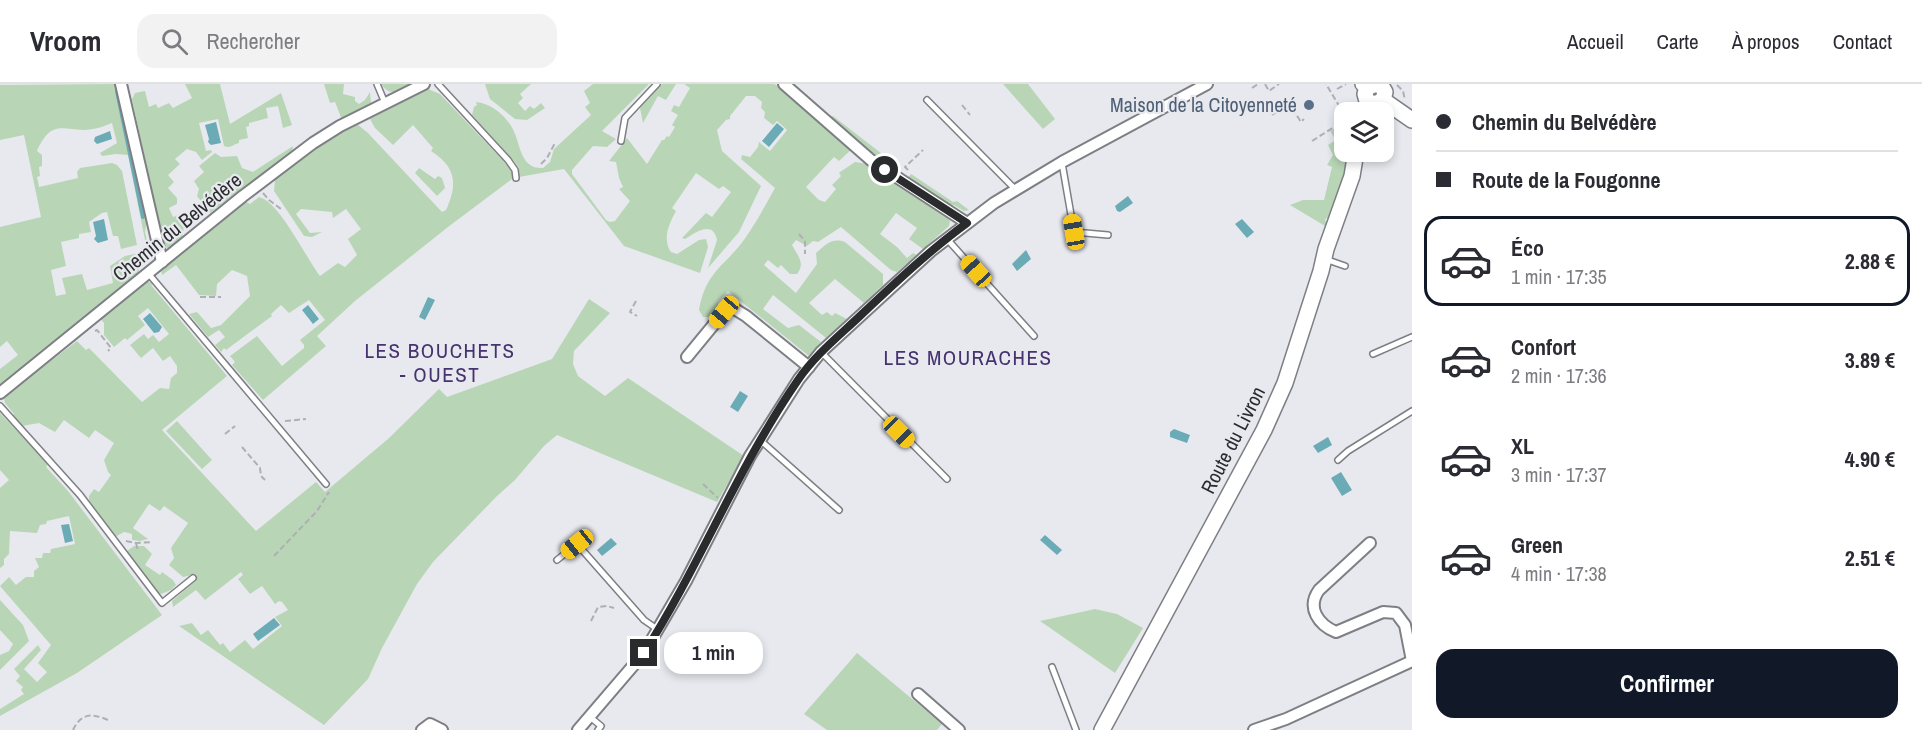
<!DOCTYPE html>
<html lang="fr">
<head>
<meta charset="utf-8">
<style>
	:root { --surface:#fff; --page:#f2f2f3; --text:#2b2b33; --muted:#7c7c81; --line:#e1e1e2; --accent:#111827 }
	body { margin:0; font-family:"Archivo Narrow",sans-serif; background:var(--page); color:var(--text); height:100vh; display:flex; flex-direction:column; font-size:22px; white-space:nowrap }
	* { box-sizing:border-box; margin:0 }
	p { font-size:20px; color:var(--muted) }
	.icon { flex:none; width:33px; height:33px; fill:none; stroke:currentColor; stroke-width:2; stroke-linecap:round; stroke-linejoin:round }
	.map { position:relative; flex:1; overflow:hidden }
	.side { display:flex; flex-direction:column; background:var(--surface); width:510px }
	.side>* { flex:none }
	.banner { display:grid; align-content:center; height:132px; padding:0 24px; background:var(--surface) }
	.controls { position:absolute; left:1334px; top:18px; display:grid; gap:12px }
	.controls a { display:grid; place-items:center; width:60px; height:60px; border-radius:12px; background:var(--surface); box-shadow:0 3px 9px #0003; font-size:30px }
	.end { position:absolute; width:27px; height:27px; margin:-14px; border:8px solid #2a2b2d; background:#fff; box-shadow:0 0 0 3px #fff }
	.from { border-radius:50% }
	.bubble { position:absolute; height:42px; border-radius:18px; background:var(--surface); box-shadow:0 3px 9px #0003; font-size:20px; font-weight:700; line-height:42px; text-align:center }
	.car { position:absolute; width:18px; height:36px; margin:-18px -9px; border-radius:8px; box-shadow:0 0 4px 2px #0007; background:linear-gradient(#f5c518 24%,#345 0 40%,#f5c518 0 76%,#345 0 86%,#f5c518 0) }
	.banner b { display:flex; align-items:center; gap:21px; height:57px; font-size:22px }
	.banner b+b { border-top:2px solid var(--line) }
	.banner i { width:15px; height:15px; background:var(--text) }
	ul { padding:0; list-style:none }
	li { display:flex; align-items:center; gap:18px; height:90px; margin:0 12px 9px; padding:0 12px; border:3px solid transparent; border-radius:18px }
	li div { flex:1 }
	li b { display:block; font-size:22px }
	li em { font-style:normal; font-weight:700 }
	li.selected { border-color:var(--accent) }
	li>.icon { width:54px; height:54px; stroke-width:1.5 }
	.primary-button { display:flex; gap:12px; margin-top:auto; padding:12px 24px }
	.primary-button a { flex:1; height:69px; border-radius:18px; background:var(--accent); color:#fff; font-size:24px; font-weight:700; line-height:69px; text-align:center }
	header { display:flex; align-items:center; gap:36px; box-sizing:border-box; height:84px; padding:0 30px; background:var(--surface); border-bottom:2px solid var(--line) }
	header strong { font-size:28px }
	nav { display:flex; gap:33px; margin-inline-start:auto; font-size:21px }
	.search { width:420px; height:54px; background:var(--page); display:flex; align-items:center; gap:15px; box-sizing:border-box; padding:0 21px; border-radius:18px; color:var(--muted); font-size:22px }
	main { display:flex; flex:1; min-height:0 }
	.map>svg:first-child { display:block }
	.green { fill:#b8d6b6 }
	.water { fill:#6aabb6 }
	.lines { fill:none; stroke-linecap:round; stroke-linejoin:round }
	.stream { stroke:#6aabb6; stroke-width:4 }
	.lane-casing { stroke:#7e7f84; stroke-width:8 }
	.street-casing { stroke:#7e7f84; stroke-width:14 }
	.secondary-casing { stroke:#7e7f84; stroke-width:18 }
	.path { stroke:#aeafb4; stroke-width:2; stroke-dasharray:6 3; stroke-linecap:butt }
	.lane { stroke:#fff; stroke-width:5 }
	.street { stroke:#fff; stroke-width:10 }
	.secondary { stroke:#fff; stroke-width:15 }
	.route { stroke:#2a2b2d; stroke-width:8 }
	.service-dot { fill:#5c6f8a; stroke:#e8e9ef; stroke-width:2 }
	.labels { text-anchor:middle; stroke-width:4.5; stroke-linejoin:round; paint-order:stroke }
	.service-label { font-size:20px; fill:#4e5e75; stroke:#e8e9ef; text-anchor:end }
	.street-label { font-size:20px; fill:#2a2b2d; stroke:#e8e9ef }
	.neighbourhood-label { font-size:21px; letter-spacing:1.5px; fill:#46326e; stroke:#e8e9ef }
</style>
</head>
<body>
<header>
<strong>Vroom</strong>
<div class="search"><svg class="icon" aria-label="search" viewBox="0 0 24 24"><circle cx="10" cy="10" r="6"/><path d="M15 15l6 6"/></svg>Rechercher</div>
<nav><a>Accueil</a><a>Carte</a><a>À propos</a><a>Contact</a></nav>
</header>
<main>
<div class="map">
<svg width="1412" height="646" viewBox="0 0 1412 646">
	<rect width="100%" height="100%" fill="#e8e9ef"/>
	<g class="green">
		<path d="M117,0L147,136L145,148L150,170L148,171L128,71L116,70L102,72L100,69L117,59L112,39C106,41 100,44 93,45C66,50 53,31 37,67L42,71V82L39,83L40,92L37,93L39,103L78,94L77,88L80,84L112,79L117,81L122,87L137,161L121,165L118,152H113L107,128L102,129L89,138L91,148L79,150V154L61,158L66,182L51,186L56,212L66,210L62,194L82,190L87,206L113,199L110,182L125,172L139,169L141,180L137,192L32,279L0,302V285L18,271L7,257L0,263V143L41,133L24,51L0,56V1Z"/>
		<path d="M185,0H220L230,40L281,9L292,41L283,44L278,22L266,24L268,34L249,39V42L246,43L248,54L239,56V59C234,60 230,65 224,62L218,35L199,39L206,67L211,66L212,68L202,76L196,68L187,65L175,75L180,80L168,91L174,98L168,104L177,114V120L169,124L173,133L181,130L184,142L182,154L174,161V164L170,165L165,163L163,157L132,15L135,9L145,7L149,23L156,20L158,24L169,19L173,24L192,14Z"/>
		<path d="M324,0H344L343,10L355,13V17L359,20L365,16L370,8L371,19L342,36L335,18L330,19Z"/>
		<path d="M381,0H416C404,6 391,15 381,0Z"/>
		<path d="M485,0H531L520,10L523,14L518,19L525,27L530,22L534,25L541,19L545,24L527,36L515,35L490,15Z"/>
		<path d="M593,0H649L602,47L616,55L607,63L593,62L572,86V90L606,136L610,138L615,137L630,117L619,105L623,103L619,94L616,78L609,77L627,54L647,80L662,56H664L667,52L669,53L675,43L672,41L678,31L671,27L674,21L679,23L690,4L684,0H774L781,3L852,65L839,77L834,73L806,103L819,116L825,118L836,105L832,101L841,92L839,89L840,88L855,78L868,80L945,131L950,137L949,142L923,165L909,155L917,144L896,129L880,150L897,163L907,174L913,169L917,171L897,188L891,186L841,143L818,158L813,157L807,162L796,156L792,161C797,171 806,179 797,190H790L781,181L778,184L768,176L764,181L796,209L817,180L816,169C825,161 832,153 845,158L883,190V201L864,219L835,195L809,219L822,231L827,228L832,232L835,229L847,235L826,254L773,211L763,225L788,244L799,241L821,258L809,272L728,207L718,218V224L711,233H703L699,226C706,186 726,182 746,153C757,137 766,120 775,104L741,75L742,71L750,73L758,63L759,58L770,67L787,46L777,37L773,41L764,34L765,28L761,24L762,18L755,12H746L730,32V35L726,36L717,46L722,67L761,102L739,148L708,184L717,156C713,136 696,148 685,155L682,154L706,129L712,133L731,108L723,102L719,105L696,89L672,124L676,127C669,140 662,155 671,168L677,170L699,156L706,155L708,163L700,189L624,162L564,85L519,93V84L514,77L472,31L474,23L477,21L476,18C492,19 510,35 515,50C521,65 522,85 543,84L550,78L554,65L591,31L585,23L590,19L584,7Z"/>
		<path d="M662,0H676L666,16L658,12L643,39L640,24Z"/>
		<path d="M1003,0H1028L1055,35L1043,45Z"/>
		<path d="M428,5L440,10L508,82L513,91L512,95L448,143L355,217L317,252L326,262L263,316L232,281L235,278L230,272L257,252L282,282L304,264V261L300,256L325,236L309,216L289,229L281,221L271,230L272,232L226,266L224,264L221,268L215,261L225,253L219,246L208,253L189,230L197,228L211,244L221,241L250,212L247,192L232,186L217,200L216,212L199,211L176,181L162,191L161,185L244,117L250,120L259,113C279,117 306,174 320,192L338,179L345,183L357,171L348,155L361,145L346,125L333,134L332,128L301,125L296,130L310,149L322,148L312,153L304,152L274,107L275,96L317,63L357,40L368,49L442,128L446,126C458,100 456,83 431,67L433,64L413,41L393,61L375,44L370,35L372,32Z"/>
		<path d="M833,32L899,83L892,87L860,62L829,34Z"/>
		<path d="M1344,43V68H1347C1347,90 1336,113 1329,134H1326L1325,137L1328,139L1325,142L1290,121L1303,116H1324L1332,83L1327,81L1333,71L1328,61L1336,56L1330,47L1336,44L1340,49L1339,46Z"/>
		<path d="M293,62L292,69L248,104L244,103L210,129L197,112L199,105L194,97L204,88L199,82L215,69L221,73L237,72L242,84L253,88Z"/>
		<path d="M419,84L435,95L438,92L442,94L445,104L437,112L415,89Z"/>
		<path d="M911,90L953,118L957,117L969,126L964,127L954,121L951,122L907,95Z"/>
		<path d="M145,197L153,199L151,201L227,292L162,346L256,447L316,398L325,408L388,355L439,305L447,313L552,275L589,215L610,229L574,267L573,280L578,292L605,312L628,294L744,372L717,418L557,351L544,362L515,396L497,412L433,478L417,500L382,564L368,595L324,641L179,542L192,539L201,551L208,546L220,561L223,559L230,568L245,556L253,565L282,542L275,533L288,526L282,518L279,517L275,520L262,502L250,510L238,495L243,491L241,488L205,516L196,506L173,523L172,517L196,496L192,491L183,493L169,481L174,474L171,464L188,439L164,422L160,427L149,420L133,444L148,455L140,457L132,456V450L124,448L115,453L89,416V412L94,405L99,408L111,391L108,388L104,376L114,359L95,346L89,354L64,336L55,348L39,339L22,342L13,333L14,330L5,319L4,315L11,307L77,257L86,266L89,264L142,318L160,304L169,305L171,294L177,289V282L170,272L163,277L153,264L141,274L130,261L144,250L148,255L153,251L159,258L169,250L148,224L138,232L145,241L127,256L125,254L114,263L104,251V239L100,234Z"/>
		<path d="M0,329L48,380L46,383L68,407L162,531L77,589L0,632V625L24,610L21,606L23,603L16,597L20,592L14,585L38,561L41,566L24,585L37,598L47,588L38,579L51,561L0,502L9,493L16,501L26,493H34V487L39,483L35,474H42L43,469H50L51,465L75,460L69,432L47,437L46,440L40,441L37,449L10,447L9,470L4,475V481L0,484V404L9,396L0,386Z"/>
		<path d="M177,337L212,376L202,385L166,347Z"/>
		<path d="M134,462H144L152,470L145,481L160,491L162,488L173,496L176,501L171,506L161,510L156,508L127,467Z"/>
		<path d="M0,516L23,541L29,557L0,586V571L9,567L13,560L0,546Z"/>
		<path d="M1095,525L1117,530L1143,544L1115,589L1040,537Z"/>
		<path d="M857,569L942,640L937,646H827L804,630Z"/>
	</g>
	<g class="water">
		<path d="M216,38L221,59L211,61L208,58L209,55L205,41Z"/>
		<path d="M777,39L784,45L769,63L762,57Z"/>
		<path d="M110,47L112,55L97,60L94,57L95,53Z"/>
		<path d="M1128,112L1133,119L1120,128L1117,127L1115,122Z"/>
		<path d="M104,135L108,156L98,159L94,155L96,152L93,138Z"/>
		<path d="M1242,135L1254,148L1247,154L1235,140Z"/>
		<path d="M1026,166L1031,175L1017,187L1012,180Z"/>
		<path d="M428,213L435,216L425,236L419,233Z"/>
		<path d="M308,221L319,235L313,240L302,226Z"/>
		<path d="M150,229L162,243L159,248L154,249L143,235Z"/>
		<path d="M740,307L748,312L738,328L730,323Z"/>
		<path d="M1174,345L1190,351L1187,359L1170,353V348Z"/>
		<path d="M1328,353L1332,361L1318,369L1313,362Z"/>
		<path d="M1341,388L1352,406L1342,412L1331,394Z"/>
		<path d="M69,440L73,457L65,459L61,441Z"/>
		<path d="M1045,451L1062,466L1057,471L1040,456Z"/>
		<path d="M611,454L617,460L602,472L597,466Z"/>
		<path d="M274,534L280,541L258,557L253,550Z"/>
	</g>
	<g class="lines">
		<path class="stream" d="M117,7L143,133"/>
		<defs>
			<g id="lane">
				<path d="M377,0L385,19"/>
				<path d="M438,0L508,76L515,86L516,94"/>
				<path d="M927,16L1015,105"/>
				<path d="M621,57L625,34L657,0"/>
				<path d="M1062,79L1074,148L1108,151"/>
				<path d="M947,155L1034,252"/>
				<path d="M1325,175L1345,182"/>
				<path d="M148,189L326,400"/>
				<path d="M821,268L947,395"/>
				<path d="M1373,270L1412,253"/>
				<path d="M0,322L80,411L162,519L193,494"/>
				<path d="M760,356L839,426"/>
				<path d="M1338,376L1348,367L1412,327"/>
				<path d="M557,476L577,460L644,536L657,545"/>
				<path d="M1052,583L1076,646"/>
				<path d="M590,633L601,642L598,646"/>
			</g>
			<g id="street">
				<path d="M121,0L162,178"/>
				<path d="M784,0L872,77L967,139"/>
				<path d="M687,273L724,228L733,224L746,232L809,283"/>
				<path d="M0,309L243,112L313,59L340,42L424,0"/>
				<path d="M1370,459L1319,506C1306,524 1319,541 1336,548L1383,528L1396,529L1405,541L1412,577"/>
				<path d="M918,610L959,646"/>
				<path d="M422,646L430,640L442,646"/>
				<path d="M578,646L644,569L686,497L750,372L799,295L821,268L931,167L994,119L1062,78L1207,0"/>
				<path d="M1254,646L1286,635L1412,577"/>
			</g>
			<g id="secondary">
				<path d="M1363,0L1367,4L1365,10L1367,17L1375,20L1383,16"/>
				<path d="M1367,4L1376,0L1382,3L1385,8L1383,16"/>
				<path d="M1383,16L1412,36"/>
				<path d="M1102,646L1264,346L1285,299L1321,187L1326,165L1352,92L1356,68"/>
			</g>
		</defs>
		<use href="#lane" class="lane-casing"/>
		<use href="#street" class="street-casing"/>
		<use href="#secondary" class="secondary-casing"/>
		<g class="path">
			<path d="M1265,0L1269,7L1279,0"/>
			<path d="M1397,1L1403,7L1405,16"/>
			<path d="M1252,4L1258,0"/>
			<path d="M1337,5L1346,0"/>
			<path d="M1345,19L1350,25"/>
			<path d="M962,21L970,31"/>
			<path d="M1272,31L1289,19L1301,38L1304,35"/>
			<path d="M1383,42L1390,37"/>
			<path d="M1312,57L1339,40L1334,29L1341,25L1326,0"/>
			<path d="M541,80L547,74L555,59"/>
			<path d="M908,86L905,83L923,66"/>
			<path d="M263,109L269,116L281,125"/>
			<path d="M799,150L805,157V170"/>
			<path d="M200,213H221"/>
			<path d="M636,217L630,228L637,232"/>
			<path d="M95,247L97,246L111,264L108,267"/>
			<path d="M285,337L306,335"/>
			<path d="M225,350L235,342"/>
			<path d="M242,363L260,384L261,392L265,396"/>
			<path d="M703,400L718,414"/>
			<path d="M126,457L136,459L152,458"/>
			<path d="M136,459L138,467"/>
			<path d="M274,472L317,427L329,408"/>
			<path d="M591,537L598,523L607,522L614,524"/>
			<path d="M73,646C81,629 92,629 108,636"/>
		</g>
		<use href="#lane" class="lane"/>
		<use href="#street" class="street"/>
		<use href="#secondary" class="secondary"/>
	</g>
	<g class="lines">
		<path class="route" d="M644,569C700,481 738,383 798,296C815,271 839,252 861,231C895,199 929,167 967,139L885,86"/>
	</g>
	<circle class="service-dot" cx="1309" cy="21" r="6"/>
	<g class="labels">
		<g class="service-label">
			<text x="1297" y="28">Maison de la Citoyenneté</text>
		</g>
		<g class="street-label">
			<text transform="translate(177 143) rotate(-39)" y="7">Chemin du Belvédère</text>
			<text transform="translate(1233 356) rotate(-63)" y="7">Route du Livron</text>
		</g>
		<g class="neighbourhood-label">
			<text x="440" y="274">LES BOUCHETS<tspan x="440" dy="24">- OUEST</tspan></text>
			<text x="968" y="281">LES MOURACHES</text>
		</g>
	</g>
</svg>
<div class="controls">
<a><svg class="icon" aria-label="layers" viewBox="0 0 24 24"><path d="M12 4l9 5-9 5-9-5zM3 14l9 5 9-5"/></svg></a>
</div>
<i class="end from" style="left:885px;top:86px"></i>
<i class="end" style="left:644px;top:569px"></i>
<div class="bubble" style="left:664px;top:548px;width:99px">1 min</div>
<i class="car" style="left:1074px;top:148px;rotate:350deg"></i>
<i class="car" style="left:976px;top:187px;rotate:318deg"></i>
<i class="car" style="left:724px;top:228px;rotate:220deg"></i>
<i class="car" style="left:899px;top:348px;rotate:135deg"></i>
<i class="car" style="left:577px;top:460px;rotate:231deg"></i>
</div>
<section class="side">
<div class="banner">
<b><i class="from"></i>Chemin du Belvédère</b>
<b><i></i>Route de la Fougonne</b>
</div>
<ul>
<li class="selected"><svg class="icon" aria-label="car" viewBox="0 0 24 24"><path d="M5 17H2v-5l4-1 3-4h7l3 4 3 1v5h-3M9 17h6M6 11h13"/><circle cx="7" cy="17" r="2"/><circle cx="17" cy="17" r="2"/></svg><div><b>Éco</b><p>1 min · 17:35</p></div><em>2.88 €</em></li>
<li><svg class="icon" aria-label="car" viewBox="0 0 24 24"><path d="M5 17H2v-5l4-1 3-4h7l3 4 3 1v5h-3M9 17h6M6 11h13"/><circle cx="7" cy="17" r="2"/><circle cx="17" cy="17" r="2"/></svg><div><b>Confort</b><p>2 min · 17:36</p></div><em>3.89 €</em></li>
<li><svg class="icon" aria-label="car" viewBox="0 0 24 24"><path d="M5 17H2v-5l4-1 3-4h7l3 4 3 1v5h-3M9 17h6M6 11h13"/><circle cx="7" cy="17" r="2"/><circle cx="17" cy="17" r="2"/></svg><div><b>XL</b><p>3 min · 17:37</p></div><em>4.90 €</em></li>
<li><svg class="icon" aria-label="car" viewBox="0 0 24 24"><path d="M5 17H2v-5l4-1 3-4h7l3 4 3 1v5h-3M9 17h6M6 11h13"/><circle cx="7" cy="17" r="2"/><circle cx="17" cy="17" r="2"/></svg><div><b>Green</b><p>4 min · 17:38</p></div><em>2.51 €</em></li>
</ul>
<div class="primary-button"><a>Confirmer</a></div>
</section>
</main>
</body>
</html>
